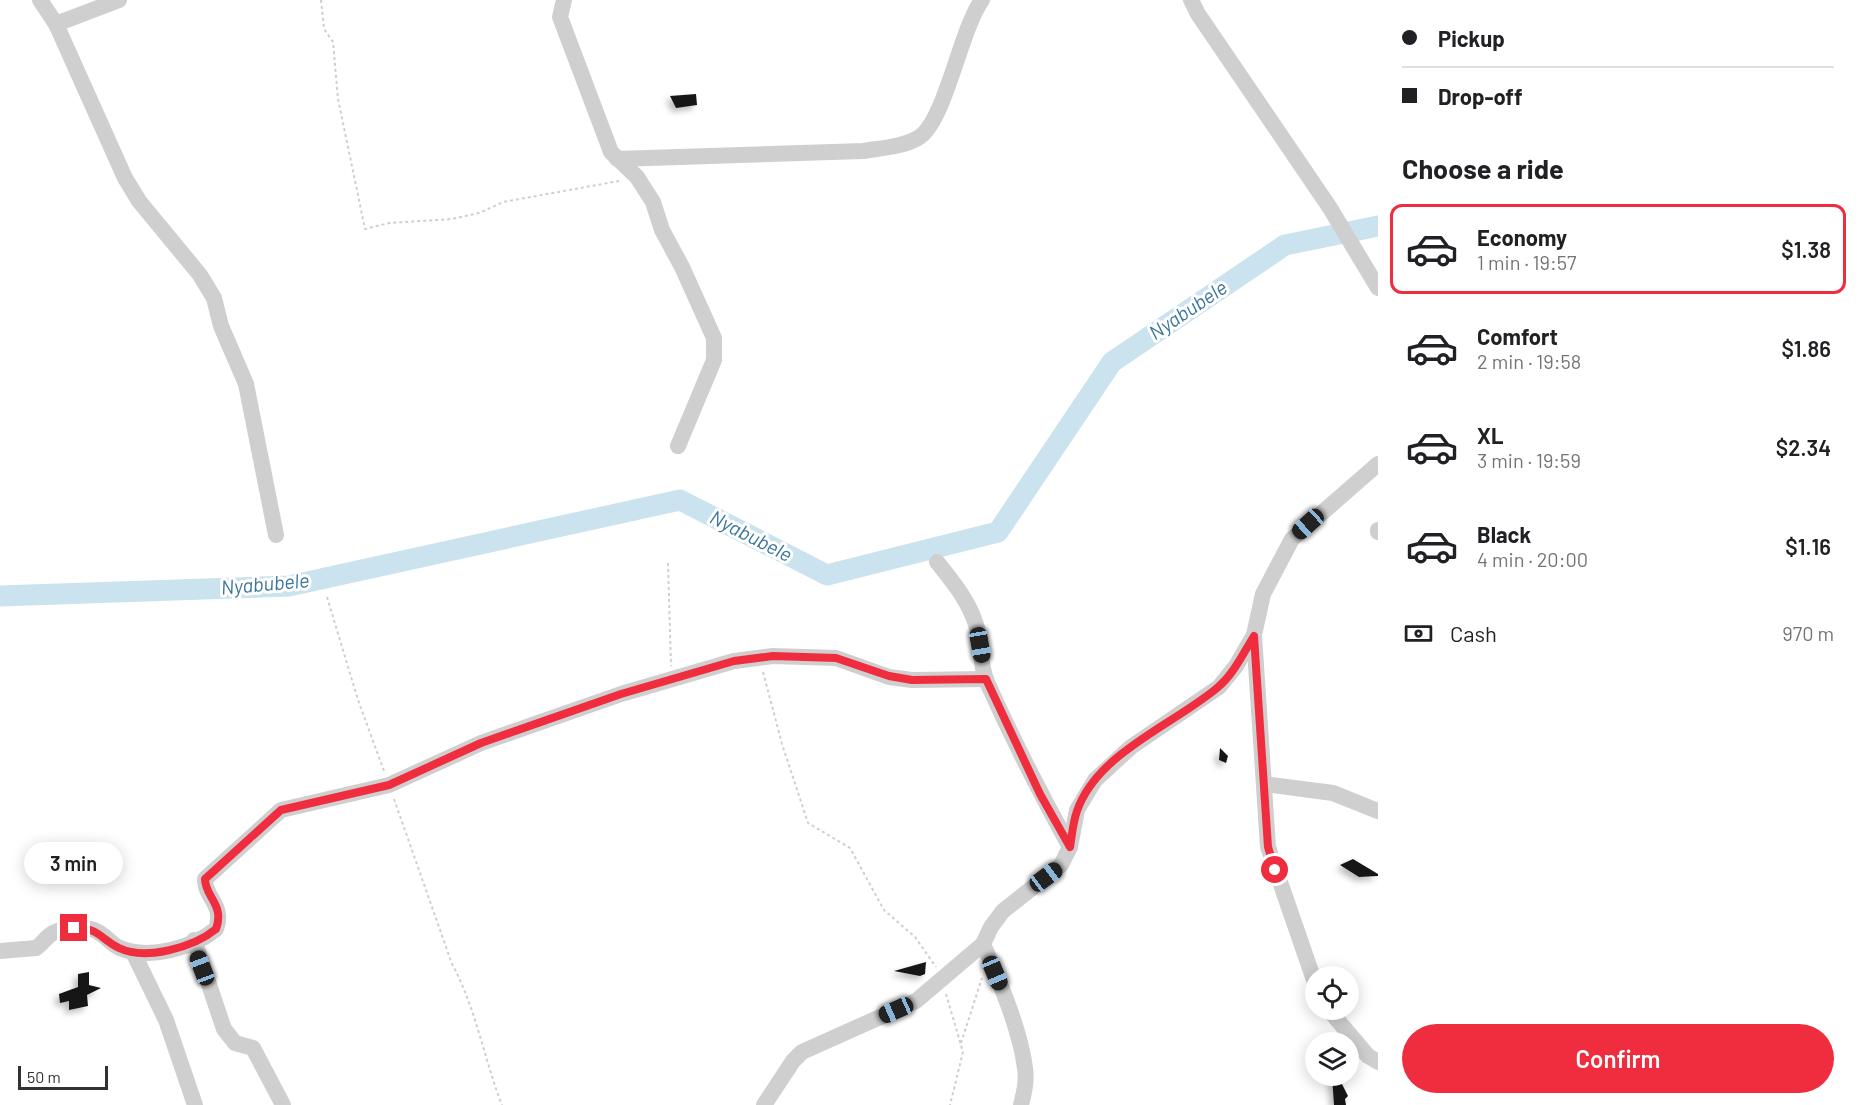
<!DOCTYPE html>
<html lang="en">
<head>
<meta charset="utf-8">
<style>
	:root { --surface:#fff; --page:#f6f6f6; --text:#202124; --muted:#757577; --line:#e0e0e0; --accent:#ef2d3e }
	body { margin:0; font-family:Barlow,sans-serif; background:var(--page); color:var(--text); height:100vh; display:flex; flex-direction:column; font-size:22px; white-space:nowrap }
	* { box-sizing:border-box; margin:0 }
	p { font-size:20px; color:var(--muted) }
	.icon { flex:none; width:33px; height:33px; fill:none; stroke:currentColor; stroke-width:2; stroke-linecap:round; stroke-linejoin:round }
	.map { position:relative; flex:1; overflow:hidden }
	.details { display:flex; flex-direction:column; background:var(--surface); width:480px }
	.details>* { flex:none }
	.hud { display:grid; align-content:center; height:132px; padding:0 24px; background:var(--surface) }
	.buttons { position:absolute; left:1305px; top:966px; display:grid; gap:12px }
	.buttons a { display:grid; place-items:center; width:54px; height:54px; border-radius:50%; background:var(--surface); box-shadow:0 3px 15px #0003; font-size:30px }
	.scale { position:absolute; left:18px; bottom:15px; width:90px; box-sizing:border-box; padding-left:6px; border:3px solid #323232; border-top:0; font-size:16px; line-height:21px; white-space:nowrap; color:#323232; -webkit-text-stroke:4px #fff; paint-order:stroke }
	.end { position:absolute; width:27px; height:27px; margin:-14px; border:8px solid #ef2d3e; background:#fff; box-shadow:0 0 0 3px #fff }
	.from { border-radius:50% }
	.bubble { position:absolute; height:42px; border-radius:21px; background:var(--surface); box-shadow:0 3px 15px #0003; font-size:20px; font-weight:600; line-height:42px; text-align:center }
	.car { position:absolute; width:18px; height:36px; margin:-18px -9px; border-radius:8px; box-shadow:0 0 4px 2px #0007; background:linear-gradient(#222 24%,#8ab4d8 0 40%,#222 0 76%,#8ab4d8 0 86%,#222 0) }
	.hud b { display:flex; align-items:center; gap:21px; height:57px; font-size:22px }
	.hud b+b { border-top:2px solid var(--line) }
	.hud i { width:15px; height:15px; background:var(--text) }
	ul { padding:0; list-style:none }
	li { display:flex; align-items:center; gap:18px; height:90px; margin:0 12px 9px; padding:0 12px; border:3px solid transparent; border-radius:12px }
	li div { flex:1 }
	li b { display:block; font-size:22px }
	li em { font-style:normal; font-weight:600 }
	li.current { border-color:var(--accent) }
	li>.icon { width:54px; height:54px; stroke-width:1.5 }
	h2 { padding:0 24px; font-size:27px; line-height:72px }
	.pay { display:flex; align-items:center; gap:15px; height:66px; padding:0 24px; font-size:22px }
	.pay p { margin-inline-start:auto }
	.cta { display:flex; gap:12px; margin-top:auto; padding:12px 24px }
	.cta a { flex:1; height:69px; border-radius:36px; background:var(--accent); color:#fff; font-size:24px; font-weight:600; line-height:69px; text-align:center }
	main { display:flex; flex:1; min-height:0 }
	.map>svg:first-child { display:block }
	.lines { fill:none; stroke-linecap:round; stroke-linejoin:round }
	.river { stroke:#cbe2ef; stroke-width:21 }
	.building { fill:#191919; filter:url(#shadow) }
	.path { stroke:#cfcfcf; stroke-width:2; stroke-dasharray:3 3; stroke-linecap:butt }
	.minor { stroke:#cfcfcf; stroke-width:16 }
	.route { stroke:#ef2d3e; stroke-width:8 }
	.labels { text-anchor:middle; stroke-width:6; stroke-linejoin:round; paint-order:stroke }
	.water-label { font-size:20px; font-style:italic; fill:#3a769a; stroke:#fff }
</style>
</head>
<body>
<main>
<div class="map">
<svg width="1378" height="1105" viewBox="0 0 1378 1105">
	<defs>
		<filter id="shadow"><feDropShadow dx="-4" dy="4" stdDeviation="3" flood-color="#0004"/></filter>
	</defs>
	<rect width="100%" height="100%" fill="#fff"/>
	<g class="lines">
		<path class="river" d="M0,596L289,586L680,500L827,575L998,532L1112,362L1285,245L1378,226"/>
	</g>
	<g class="building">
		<path d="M696,94L697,105L676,108L670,96Z"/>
		<path d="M1220,748L1228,756L1226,763L1219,760Z"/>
		<path d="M1353,859L1378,874V876L1359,877L1340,865Z"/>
		<path d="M926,962L925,974L920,976L894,971Z"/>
		<path d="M89,972V985L101,988L87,995L88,1006L69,1010V1001L60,1003L59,994L78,987V974Z"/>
		<path d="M1332,1076H1338L1348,1096L1345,1099L1346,1105H1334Z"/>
	</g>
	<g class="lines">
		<g class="path">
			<path d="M321,0L324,29L333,42L338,99L365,229L389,223L452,219L479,213L503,202L619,181"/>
			<path d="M668,563L671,666"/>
			<path d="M327,597L358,700L384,771"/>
			<path d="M763,672L782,744L808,823L850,848L884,910L915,937L936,967"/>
			<path d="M394,799L452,964C476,1008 484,1059 502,1105"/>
			<path d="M946,994L963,1052L950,1105"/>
			<path d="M961,1043L982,978"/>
		</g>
		<g class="minor">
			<path d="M40,0L56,24L125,178L139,201L200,275L214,298L221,326L246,384L276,535"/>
			<path d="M564,0L560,17L611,152L637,177L653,202L662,230L682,267L714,338V360L678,446"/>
			<path d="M1191,0L1198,14L1330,208L1378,288"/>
			<path d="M56,24L119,0"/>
			<path d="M617,159L863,151C881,148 902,147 918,138C945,123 960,30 982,0"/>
			<path d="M1378,530V532"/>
			<path d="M937,562C953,582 970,602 977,628C981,645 980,666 987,682C1012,738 1040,793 1070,847"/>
			<path d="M1264,784L1333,793L1378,811"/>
			<path d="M194,940L224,1029L235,1043L253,1048L283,1105"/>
			<path d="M983,944C999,980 1020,1029 1025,1068C1027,1081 1024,1093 1021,1105"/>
			<path d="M0,951L36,948C42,944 47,936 53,933C64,927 87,925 98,932C106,936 112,945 120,948C149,960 193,948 216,929C225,905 204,897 205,879L281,810L389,785L481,743L621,694L734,661L773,656L836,658L889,677L912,680L986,679"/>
			<path d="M133,952L166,1020L195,1105"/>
			<path d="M1316,986L1268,847L1254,635L1263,594L1292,539L1378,464"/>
			<path d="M1329,1010L1368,1056L1378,1062"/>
			<path d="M764,1105L793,1061L802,1052L916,1001L983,944L991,927L1003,911L1061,865L1070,847L1077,810L1095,780L1131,747L1219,687L1236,666L1254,635"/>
		</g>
	</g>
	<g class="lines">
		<path class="route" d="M74,928C100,928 99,938 119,948C146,961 194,947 216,929C225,905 205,897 205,879L281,810L389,785L481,743L621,694L734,661L773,656L836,658L889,676L912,680L986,679L1040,794L1070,847C1072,835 1073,822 1077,811C1097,753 1173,725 1217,688C1233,675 1243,654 1254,636L1268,847L1275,870"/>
	</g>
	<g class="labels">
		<g class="water-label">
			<text transform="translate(1188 310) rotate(-34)" y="7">Nyabubele</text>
			<text transform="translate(751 536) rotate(27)" y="7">Nyabubele</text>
			<text transform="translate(265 584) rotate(-5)" y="7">Nyabubele</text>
		</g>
	</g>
</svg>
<div class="buttons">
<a><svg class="icon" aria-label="locate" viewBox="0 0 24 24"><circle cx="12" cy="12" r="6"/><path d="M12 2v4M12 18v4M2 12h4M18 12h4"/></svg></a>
<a><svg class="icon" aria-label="layers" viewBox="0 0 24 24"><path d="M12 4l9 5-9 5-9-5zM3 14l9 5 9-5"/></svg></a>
</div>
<div class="scale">50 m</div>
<i class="end from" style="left:1275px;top:870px"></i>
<i class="end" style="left:74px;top:928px"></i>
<div class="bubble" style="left:24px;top:842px;width:99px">3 min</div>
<i class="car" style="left:1308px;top:524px;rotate:228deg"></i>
<i class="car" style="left:980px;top:645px;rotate:170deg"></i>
<i class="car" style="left:1046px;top:877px;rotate:53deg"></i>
<i class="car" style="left:202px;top:968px;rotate:339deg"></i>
<i class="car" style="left:995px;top:973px;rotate:157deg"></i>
<i class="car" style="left:896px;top:1010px;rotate:246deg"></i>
</div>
<section class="details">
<div class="hud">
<b><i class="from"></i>Pickup</b>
<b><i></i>Drop-off</b>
</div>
<h2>Choose a ride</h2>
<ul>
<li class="current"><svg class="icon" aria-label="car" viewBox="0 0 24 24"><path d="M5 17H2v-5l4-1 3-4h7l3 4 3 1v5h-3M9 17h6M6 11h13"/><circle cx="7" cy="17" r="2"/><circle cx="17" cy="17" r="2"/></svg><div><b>Economy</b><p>1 min · 19:57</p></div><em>$1.38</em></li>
<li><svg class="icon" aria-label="car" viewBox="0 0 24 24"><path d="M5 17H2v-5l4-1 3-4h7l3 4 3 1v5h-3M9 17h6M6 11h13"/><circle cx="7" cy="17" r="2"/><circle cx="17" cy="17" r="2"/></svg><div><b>Comfort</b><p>2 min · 19:58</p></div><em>$1.86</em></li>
<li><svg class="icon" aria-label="car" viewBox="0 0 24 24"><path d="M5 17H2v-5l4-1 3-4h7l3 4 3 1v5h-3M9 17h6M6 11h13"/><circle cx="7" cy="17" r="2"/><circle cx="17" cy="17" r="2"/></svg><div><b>XL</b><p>3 min · 19:59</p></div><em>$2.34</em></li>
<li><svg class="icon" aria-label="car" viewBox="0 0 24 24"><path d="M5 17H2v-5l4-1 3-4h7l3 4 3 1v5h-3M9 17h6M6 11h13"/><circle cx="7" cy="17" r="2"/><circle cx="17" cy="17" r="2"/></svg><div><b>Black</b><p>4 min · 20:00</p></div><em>$1.16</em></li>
</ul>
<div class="pay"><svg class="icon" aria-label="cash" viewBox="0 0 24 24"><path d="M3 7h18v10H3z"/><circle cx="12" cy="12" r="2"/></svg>Cash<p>970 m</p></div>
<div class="cta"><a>Confirm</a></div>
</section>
</main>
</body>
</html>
